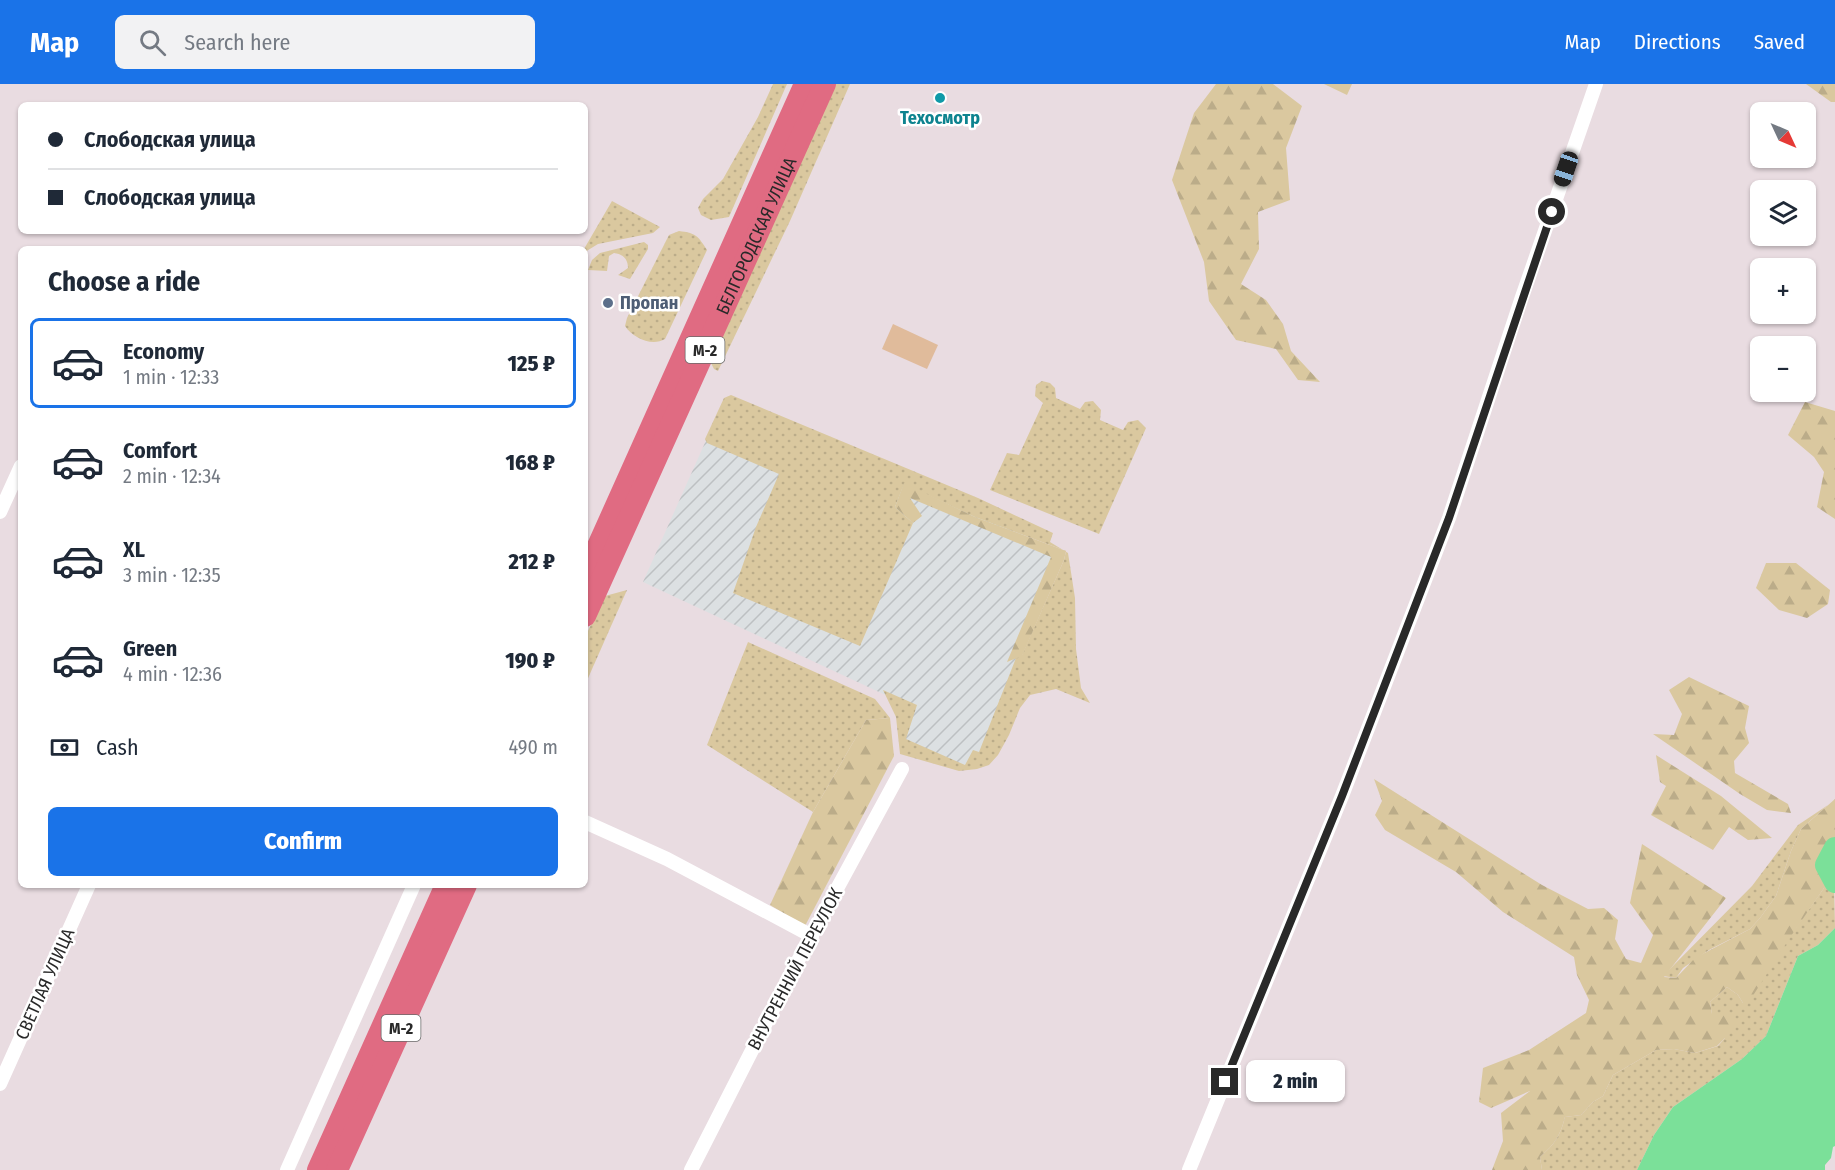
<!DOCTYPE html>
<html lang="en">
<head>
<meta charset="utf-8">
<style>
	:root { --surface:#fff; --page:#f2f2f3; --text:#1f2937; --muted:#747a83; --line:#e0e1e3; --accent:#1a73e8 }
	body { margin:0; font-family:"Fira Sans Condensed",sans-serif; background:var(--page); color:var(--text); height:100vh; display:flex; flex-direction:column; font-size:22px; white-space:nowrap }
	* { box-sizing:border-box; margin:0 }
	p { font-size:20px; color:var(--muted) }
	.icon { flex:none; width:33px; height:33px; fill:none; stroke:currentColor; stroke-width:2; stroke-linecap:round; stroke-linejoin:round }
	.map { position:relative; flex:1; overflow:hidden }
	.panel { position:absolute; left:18px; top:162px; width:570px; height:642px; display:flex; flex-direction:column; background:var(--surface); border-radius:9px; box-shadow:0 2px 4px #0004 }
	.panel>* { flex:none }
	.top-card { position:absolute; left:18px; top:18px; width:570px; height:132px; border-radius:9px; box-shadow:0 2px 4px #0004; display:grid; align-content:center; height:132px; padding:0 30px; background:var(--surface) }
	.needle { width:39px; rotate:134deg }
	.buttons { position:absolute; left:1750px; top:18px; display:grid; gap:12px }
	.buttons a { display:grid; place-items:center; width:66px; height:66px; border-radius:9px; background:var(--surface); box-shadow:0 2px 4px #0004; font-size:30px }
	.end { position:absolute; width:27px; height:27px; margin:-14px; border:8px solid #292929; background:#fff; box-shadow:0 0 0 3px #fff }
	.from { border-radius:50% }
	.bubble { position:absolute; height:42px; border-radius:9px; background:var(--surface); box-shadow:0 2px 4px #0004; font-size:20px; font-weight:800; line-height:42px; text-align:center }
	.car { position:absolute; width:18px; height:36px; margin:-18px -9px; border-radius:8px; box-shadow:0 0 4px 2px #0007; background:linear-gradient(#222 24%,#8ab4d8 0 40%,#222 0 76%,#8ab4d8 0 86%,#222 0) }
	.top-card b { display:flex; align-items:center; gap:21px; height:57px; font-size:22px }
	.top-card b+b { border-top:2px solid var(--line) }
	.top-card i { width:15px; height:15px; background:var(--text) }
	ul { padding:0; list-style:none }
	li { display:flex; align-items:center; gap:18px; height:90px; margin:0 12px 9px; padding:0 18px; border:3px solid transparent; border-radius:9px }
	li div { flex:1 }
	li b { display:block; font-size:22px }
	li em { font-style:normal; font-weight:800 }
	li.selected { border-color:var(--accent) }
	li>.icon { width:54px; height:54px; stroke-width:1.5 }
	h2 { padding:0 30px; font-size:27px; line-height:72px }
	.pay { display:flex; align-items:center; gap:15px; height:66px; padding:0 30px; font-size:22px }
	.pay p { margin-inline-start:auto }
	.primary-button { display:flex; gap:12px; margin-top:auto; padding:12px 30px }
	.primary-button a { flex:1; height:69px; border-radius:9px; background:var(--accent); color:#fff; font-size:24px; font-weight:800; line-height:69px; text-align:center }
	header { display:flex; align-items:center; gap:36px; box-sizing:border-box; height:84px; padding:0 30px; background:var(--accent); color:#fff }
	header strong { font-size:28px }
	nav { display:flex; gap:33px; margin-inline-start:auto; font-size:21px }
	.search { width:420px; height:54px; background:var(--page); display:flex; align-items:center; gap:15px; box-sizing:border-box; padding:0 21px; border-radius:9px; color:var(--muted); font-size:22px }
	.map>svg:first-child { display:block }
	.industrial { fill:url(#industrial-furrows) }
	.grass { fill:url(#grass-dots) }
	.forest { fill:url(#forest-firs) }
	.pitch { fill:#e0bb9b }
	.water { fill:#7be099 }
	.lines { fill:none; stroke-linecap:round; stroke-linejoin:round }
	.river { stroke:#7be099; stroke-width:22 }
	.street { stroke:#fff; stroke-width:14 }
	.primary { stroke:#e06b82; stroke-width:22 }
	.route { stroke:#292929; stroke-width:8 }
	.culture-dot { fill:#0f9aa8; stroke:#fff; stroke-width:2 }
	.service-dot { fill:#5c6f8a; stroke:#fff; stroke-width:2 }
	.labels { text-anchor:middle; stroke-width:5; stroke-linejoin:round; paint-order:stroke }
	.shield { fill:#fff; stroke:#696969; stroke-width:1.5 }
	.shield-label { font-size:16px; font-weight:bold; fill:#292929 }
	.culture-label { font-size:18px; font-weight:bold; fill:#0d838f; stroke:#fff }
	.street-label { font-size:18px; fill:#292929; stroke:#fff }
	.service-label { font-size:18px; font-weight:bold; fill:#4e5e75; stroke:#fff; text-anchor:start }
</style>
</head>
<body>
<header>
<strong>Map</strong>
<div class="search"><svg class="icon" aria-label="search" viewBox="0 0 24 24"><circle cx="10" cy="10" r="6"/><path d="M15 15l6 6"/></svg>Search here</div>
<nav><a>Map</a><a>Directions</a><a>Saved</a></nav>
</header>
<div class="map">
<svg width="1835" height="1086" viewBox="0 0 1835 1086">
	<defs>
		<pattern id="industrial-furrows" width="10" height="10" patternUnits="userSpaceOnUse" patternTransform="scale(1.5)"><rect width="10" height="10" fill="#dce0e2"/><path d="M-1 1l2-2M0 10L10 0M9 11l2-2" fill="none" stroke="#bdc0c2"/></pattern>
		<pattern id="grass-dots" width="8" height="8" patternUnits="userSpaceOnUse" patternTransform="scale(1.5)"><rect width="8" height="8" fill="#dac89f"/><path d="M2 2h.1M6 6h.1" fill="none" stroke="#bbac89" stroke-width="1.8" stroke-linecap="round"/></pattern>
		<pattern id="forest-firs" width="22" height="20" patternUnits="userSpaceOnUse" patternTransform="scale(1.5)"><rect width="22" height="20" fill="#dac89f"/><path d="M5 1l3.5 6h-7zM16 11l3.5 6h-7z" fill="#bbac89"/></pattern>
	</defs>
	<rect width="100%" height="100%" fill="#e9dce1"/>
	<path class="industrial" d="M720,325L1064,468L978,678L960,684L901,659L894,615L643,498Z"/>
	<g class="grass">
		<path d="M773,0H787L729,133L711,136L701,131L698,124L703,115L723,95L758,33Z"/>
		<path d="M833,0H850L790,137L718,287L714,285L710,277Z"/>
		<path d="M612,117L660,143L653,149L598,160L585,168L584,165Z"/>
		<path d="M679,147C696,149 698,152 707,166L665,255C652,263 633,254 625,242L627,234L669,151Z"/>
		<path d="M644,158L648,161V165L630,195L618,191L628,184C628,175 623,170 614,169L609,172L607,187L588,186L592,176L600,169Z"/>
		<path d="M1042,297L1050,299L1055,304L1056,314L1080,325L1085,318L1093,317L1101,326L1100,336L1123,346L1128,338L1138,336L1146,344L1099,450L990,406L1007,369L1019,371L1043,319L1035,312L1036,301Z"/>
		<path d="M731,311L978,414L1053,449L1050,458L1068,469L1075,514L1076,565L1081,604L1090,619L1056,605L1030,611L1020,624L1009,651L998,671L989,681L977,685L959,687L900,670L896,633L883,606L917,621L906,655L965,681L973,666L979,668L1016,574L1022,571L1064,476L1066,467L975,433L904,400L895,423L913,439L860,562L733,509L756,443L779,390L707,359L705,355L724,314Z"/>
		<path d="M627,506L585,601V553L605,512Z"/>
		<path d="M748,558L875,615L890,634L866,636L813,728L707,661Z"/>
		<path d="M1828,721L1801,745L1791,767L1776,812L1760,834L1750,845L1709,866L1683,884L1676,894L1663,892L1752,802L1798,741Z"/>
		<path d="M1834,799L1835,844L1818,861L1798,872L1766,952L1742,975L1673,1023L1654,1051L1637,1086H1542L1540,1073C1555,1060 1560,1052 1565,1033L1581,1031L1593,1018L1603,1012L1613,991L1656,966L1674,965L1695,969L1718,962L1725,954V930H1712L1710,918L1727,903L1738,911L1743,919L1824,804L1831,803Z"/>
	</g>
	<g class="forest">
		<path d="M1216,0H1273L1302,22L1286,64L1290,116L1258,128L1259,165L1241,200L1266,216L1283,240L1291,267L1320,298L1298,296L1276,265L1236,256L1209,217L1204,178L1172,96L1194,29Z"/>
		<path d="M1324,0H1352L1347,11Z"/>
		<path d="M1806,0H1835V18H1831Z"/>
		<path d="M1805,318L1835,327V435L1817,423L1824,388L1814,373L1788,351Z"/>
		<path d="M904,399L975,433L1066,467L1064,476L1022,572L1007,578L1051,473L910,414L922,432L913,439L895,423Z"/>
		<path d="M1766,479H1796L1830,506L1828,520L1807,534L1779,526L1756,504Z"/>
		<path d="M1689,593L1749,622L1745,644L1749,659L1734,677L1735,689L1788,720L1791,729L1767,726L1740,710L1653,650L1674,651L1682,630L1669,606Z"/>
		<path d="M890,634L894,672L805,842L770,821L813,728L866,636Z"/>
		<path d="M1656,671L1721,712L1772,754L1748,756L1729,743L1713,766L1651,731L1666,702L1660,698Z"/>
		<path d="M1374,695L1542,801L1588,825L1604,824L1618,836L1615,855L1626,875L1641,879L1653,851L1630,819L1642,760L1726,814L1664,893L1676,894L1695,874L1750,845L1760,834L1776,812L1791,767L1801,745L1835,715V760L1824,781L1831,803L1824,804L1789,855L1747,921L1743,919L1738,911L1727,903L1710,918L1712,930H1725L1736,937L1725,954L1717,962L1695,969L1674,965L1656,966L1613,991L1603,1012L1593,1018L1581,1031L1565,1033C1560,1052 1555,1060 1540,1073L1542,1086H1492L1503,1057L1501,1029L1530,1007L1491,1024L1479,1018L1483,984L1529,966L1586,929L1589,916L1577,891L1574,873L1503,828L1456,788L1385,746L1375,731L1382,717Z"/>
	</g>
	<path class="pitch" d="M893,240L938,261L927,285L882,265Z"/>
	<path class="water" d="M1835,844V1062L1833,1063L1831,1074L1825,1081V1086H1637L1654,1051L1673,1023L1742,975L1766,952L1798,872L1818,861Z"/>
	<g class="lines">
		<path class="river" d="M1835,764L1826,781L1835,798"/>
		<g class="street">
			<path d="M0,428L21,382"/>
			<path d="M585,738L667,775L812,852"/>
			<path d="M0,1000L89,801"/>
			<path d="M287,1086L414,801"/>
			<path d="M691,1086L794,884L902,685"/>
			<path d="M1189,1086L1342,712L1449,434L1522,213L1596,0"/>
		</g>
		<g class="primary">
			<path d="M585,491L805,0"/>
			<path id="s1" d="M585,532L825,0"/>
			<path d="M318,1086L446,801"/>
			<path d="M337,1086L466,801"/>
		</g>
	</g>
	<g class="lines">
		<path class="route" d="M1225,998L1342,712L1449,434L1552,128"/>
	</g>
	<circle class="culture-dot" cx="940" cy="14" r="6"/>
	<circle class="service-dot" cx="608" cy="219" r="6"/>
	<g class="labels">
		<g class="shield">
			<rect x="685.5" y="253" width="39" height="26" rx="4.5"/>
			<rect x="381.5" y="931" width="39" height="26" rx="4.5"/>
		</g>
		<g class="shield-label">
			<text x="705" y="272">М-2</text>
			<text x="401" y="950">М-2</text>
		</g>
		<g class="culture-label">
			<text x="940" y="40">Техосмотр</text>
		</g>
		<g class="street-label">
			<text dy="6" stroke="none"><textPath href="#s1" startOffset="417">БЕЛГОРОДСКАЯ УЛИЦА</textPath></text>
			<text transform="translate(795 885) rotate(-62)" y="6">ВНУТРЕННИЙ ПЕРЕУЛОК</text>
			<text transform="translate(45 900) rotate(-66)" y="6">СВЕТЛАЯ УЛИЦА</text>
		</g>
		<g class="service-label">
			<text x="620" y="225">Пропан</text>
		</g>
	</g>
</svg>
<div class="buttons">
<a><svg class="needle" viewBox="-14 -14 28 28"><path d="M0-13l5 13h-10z" fill="#e53935"/><path d="M0 13l5-13h-10z" fill="#747a83"/></svg></a>
<a><svg class="icon" aria-label="layers" viewBox="0 0 24 24"><path d="M12 4l9 5-9 5-9-5zM3 14l9 5 9-5"/></svg></a>
<a>+</a>
<a>−</a>
</div>
<i class="end from" style="left:1552px;top:128px"></i>
<i class="end" style="left:1225px;top:998px"></i>
<div class="bubble" style="left:1246px;top:976px;width:99px">2 min</div>
<i class="car" style="left:1566px;top:85px;rotate:199deg"></i>
<div class="top-card">
<b><i class="from"></i>Слободская улица</b>
<b><i></i>Слободская улица</b>
</div>
<section class="panel">
<h2>Choose a ride</h2>
<ul>
<li class="selected"><svg class="icon" aria-label="car" viewBox="0 0 24 24"><path d="M5 17H2v-5l4-1 3-4h7l3 4 3 1v5h-3M9 17h6M6 11h13"/><circle cx="7" cy="17" r="2"/><circle cx="17" cy="17" r="2"/></svg><div><b>Economy</b><p>1 min · 12:33</p></div><em>125 ₽</em></li>
<li><svg class="icon" aria-label="car" viewBox="0 0 24 24"><path d="M5 17H2v-5l4-1 3-4h7l3 4 3 1v5h-3M9 17h6M6 11h13"/><circle cx="7" cy="17" r="2"/><circle cx="17" cy="17" r="2"/></svg><div><b>Comfort</b><p>2 min · 12:34</p></div><em>168 ₽</em></li>
<li><svg class="icon" aria-label="car" viewBox="0 0 24 24"><path d="M5 17H2v-5l4-1 3-4h7l3 4 3 1v5h-3M9 17h6M6 11h13"/><circle cx="7" cy="17" r="2"/><circle cx="17" cy="17" r="2"/></svg><div><b>XL</b><p>3 min · 12:35</p></div><em>212 ₽</em></li>
<li><svg class="icon" aria-label="car" viewBox="0 0 24 24"><path d="M5 17H2v-5l4-1 3-4h7l3 4 3 1v5h-3M9 17h6M6 11h13"/><circle cx="7" cy="17" r="2"/><circle cx="17" cy="17" r="2"/></svg><div><b>Green</b><p>4 min · 12:36</p></div><em>190 ₽</em></li>
</ul>
<div class="pay"><svg class="icon" aria-label="cash" viewBox="0 0 24 24"><path d="M3 7h18v10H3z"/><circle cx="12" cy="12" r="2"/></svg>Cash<p>490 m</p></div>
<div class="primary-button"><a>Confirm</a></div>
</section>
</div>
</body>
</html>
